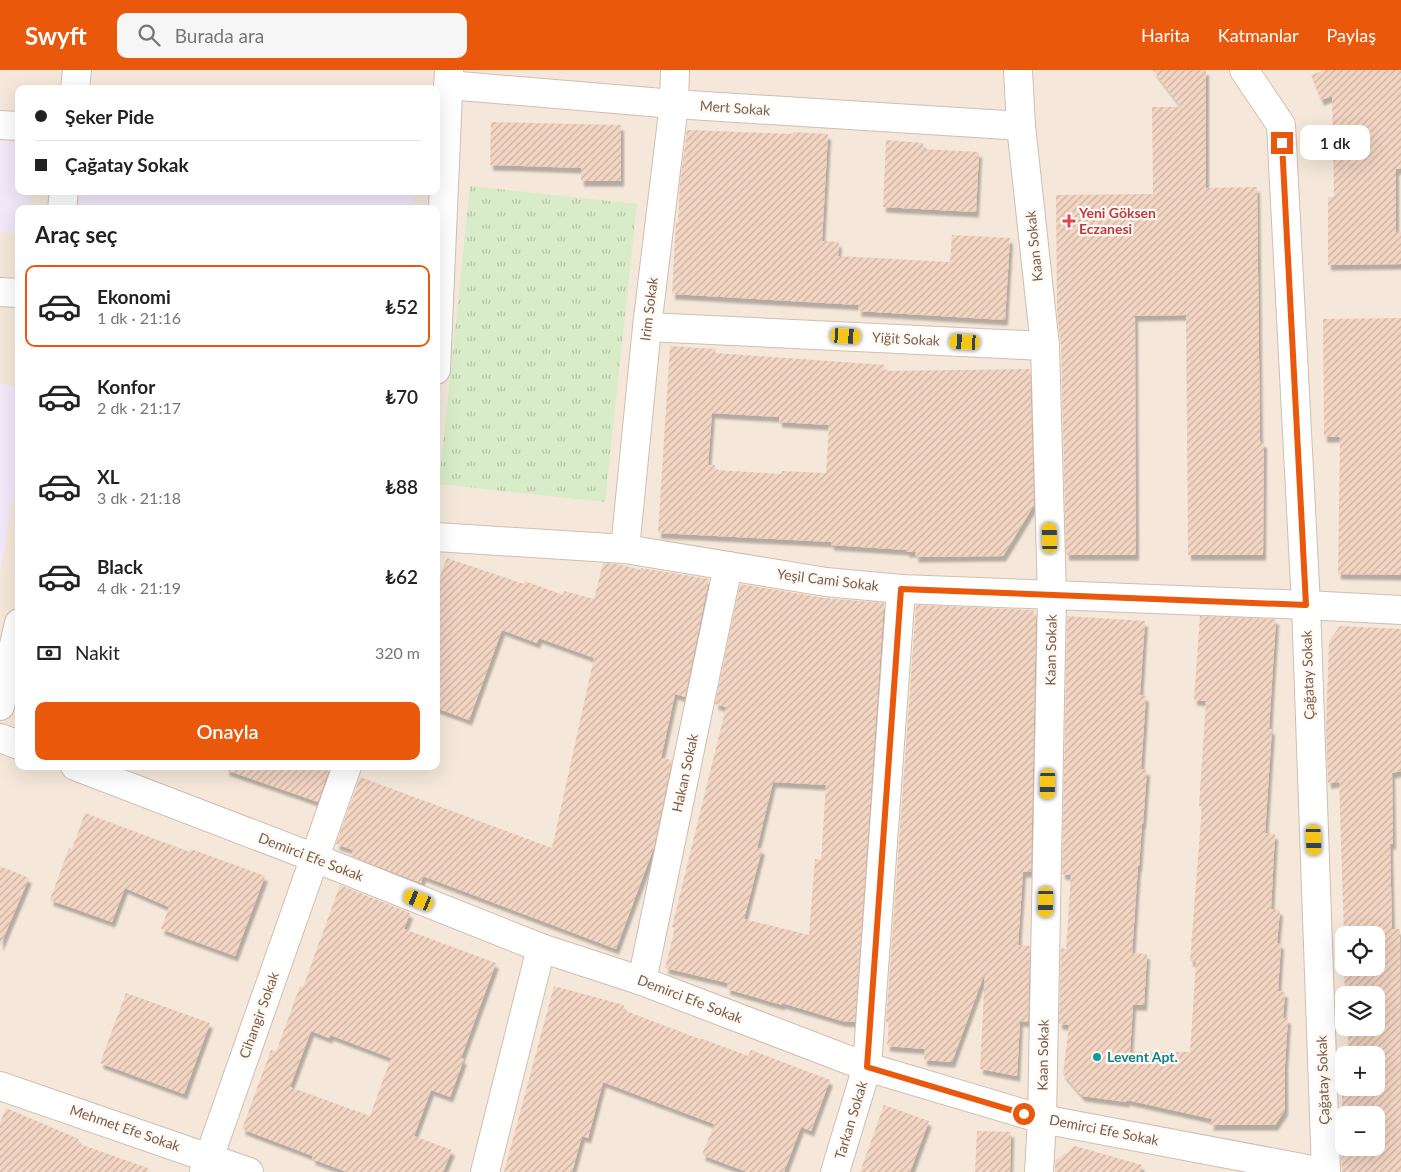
<!DOCTYPE html>
<html lang="tr">
<head>
<meta charset="utf-8">
<style>
	:root { --surface:#fff; --page:#f6f6f6; --text:#222; --muted:#767676; --line:#e0e0e0; --accent:#ea580c }
	body { margin:0; font-family:Lato,sans-serif; background:var(--page); color:var(--text); height:100vh; display:flex; flex-direction:column; font-size:19px; white-space:nowrap }
	* { box-sizing:border-box; margin:0 }
	p { font-size:16px; color:var(--muted) }
	.icon { flex:none; width:28px; height:28px; fill:none; stroke:currentColor; stroke-width:2; stroke-linecap:round; stroke-linejoin:round }
	.map { position:relative; flex:1; overflow:hidden }
	.panel { position:absolute; left:15px; top:135px; width:425px; height:565px; display:flex; flex-direction:column; background:var(--surface); border-radius:10px; box-shadow:0 5px 20px #0002 }
	.panel>* { flex:none }
	.guide { position:absolute; left:15px; top:15px; width:425px; height:110px; border-radius:10px; box-shadow:0 5px 20px #0002; display:grid; align-content:center; height:110px; padding:0 20px; background:var(--surface) }
	.buttons { position:absolute; left:1335px; top:856px; display:grid; gap:10px }
	.buttons a { display:grid; place-items:center; width:50px; height:50px; border-radius:10px; background:var(--surface); box-shadow:0 5px 20px #0002; font-size:25px }
	.end { position:absolute; width:22px; height:22px; margin:-11px; border:6px solid #ea580c; background:#fff; box-shadow:0 0 0 2px #fff }
	.from { border-radius:50% }
	.bubble { position:absolute; height:35px; border-radius:10px; background:var(--surface); box-shadow:0 5px 20px #0002; font-size:16px; font-weight:600; line-height:35px; text-align:center }
	.car { position:absolute; width:15px; height:30px; margin:-15px -8px; border-radius:6px; box-shadow:0 0 4px 1px #0007; background:linear-gradient(#f5c518 24%,#345 0 40%,#f5c518 0 76%,#345 0 86%,#f5c518 0) }
	.guide b { display:flex; align-items:center; gap:18px; height:48px; font-size:19px }
	.guide b+b { border-top:1px solid var(--line) }
	.guide i { width:12px; height:12px; background:var(--text) }
	ul { padding:0; list-style:none }
	li { display:flex; align-items:center; gap:15px; height:82px; margin:0 10px 8px; padding:0 10px; border:2px solid transparent; border-radius:10px }
	li div { flex:1 }
	li b { display:block; font-size:19px }
	li em { font-style:normal; font-weight:600 }
	li.current { border-color:var(--accent) }
	li>.icon { width:45px; height:45px; stroke-width:1.5 }
	h2 { padding:0 20px; font-size:22px; line-height:60px }
	.pay { display:flex; align-items:center; gap:12px; height:55px; padding:0 20px; font-size:19px }
	.pay p { margin-inline-start:auto }
	.primary-button { display:flex; gap:10px; margin-top:auto; padding:10px 20px }
	.primary-button a { flex:1; height:58px; border-radius:10px; background:var(--accent); color:#fff; font-size:20px; font-weight:600; line-height:58px; text-align:center }
	header { display:flex; align-items:center; gap:30px; box-sizing:border-box; height:70px; padding:0 25px; background:var(--accent); color:#fff }
	header strong { font-size:24px }
	nav { display:flex; gap:28px; margin-inline-start:auto; font-size:18px }
	.search { width:350px; height:45px; background:var(--page); display:flex; align-items:center; gap:12px; box-sizing:border-box; padding:0 18px; border-radius:10px; color:var(--muted); font-size:19px }
	.map>svg:first-child { display:block }
	.residential { fill:#f5e8da; fill-rule:evenodd }
	.education { fill:#f3e8fa }
	.park { fill:url(#park-tufts) }
	.building { fill:url(#building-hatch); fill-rule:evenodd; filter:url(#shadow) }
	.lines { fill:none; stroke-linecap:round; stroke-linejoin:round }
	.minor-casing { stroke:#d1beb0; stroke-width:30 }
	.minor { stroke:#fff; stroke-width:28 }
	.route { stroke:#ea580c; stroke-width:6 }
	.health-dot { fill:#e0444e; stroke:#fffaf3; stroke-width:2 }
	.culture-dot { fill:#0f9aa8; stroke:#fffaf3; stroke-width:2 }
	.labels { text-anchor:middle; stroke-width:4.5; stroke-linejoin:round; paint-order:stroke }
	.street-label { font-size:14px; fill:#7a5c4d; stroke:#fffaf3 }
	.health-label { font-size:14px; font-weight:bold; fill:#be3a42; stroke:#fffaf3; text-anchor:start }
	.culture-label { font-size:14px; font-weight:bold; fill:#0d838f; stroke:#fffaf3; text-anchor:start }
</style>
</head>
<body>
<header>
<strong>Swyft</strong>
<div class="search"><svg class="icon" aria-label="search" viewBox="0 0 24 24"><circle cx="10" cy="10" r="6"/><path d="M15 15l6 6"/></svg>Burada ara</div>
<nav><a>Harita</a><a>Katmanlar</a><a>Paylaş</a></nav>
</header>
<div class="map">
<svg width="1401" height="1102" viewBox="0 0 1401 1102">
	<defs>
		<pattern id="park-tufts" width="24" height="20" patternUnits="userSpaceOnUse" patternTransform="scale(1.25)"><rect width="24" height="20" fill="#d8ecc9"/><path d="M3 7l-1-3M5 7V3M7 7l1-3M15 17l-1-3M17 17v-4M19 17l1-3" fill="none" stroke="#b4c2a5"/></pattern>
		<pattern id="building-hatch" width="6" height="6" patternUnits="userSpaceOnUse" patternTransform="scale(1.25)"><rect width="6" height="6" fill="#f3d5c3"/><path d="M-1 1l2-2M0 6l6-6M5 7l2-2" fill="none" stroke="#cab0a1"/></pattern>
		<filter id="shadow"><feDropShadow dx="3" dy="5.5" stdDeviation="1" flood-color="#0004"/></filter>
	</defs>
	<rect width="100%" height="100%" fill="#fdf6ec"/>
	<path class="residential" d="M0,0H1401V1102H0ZM19,19H436V121H19ZM19,139H436V696H19ZM1344,865H1376V898H1344ZM1344,925H1376V958H1344ZM1344,985H1376V1018H1344ZM1344,1045H1376V1078H1344Z"/>
	<g class="education">
		<path d="M0,71L19,72V121H31L32,139H19V163L0,162Z"/>
		<path d="M79,121H413L414,139H78Z"/>
		<path d="M0,314L19,318V392L0,503Z"/>
	</g>
	<path class="park" d="M470,116L637,134L605,432L439,414Z"/>
	<g class="building">
		<path d="M1153,0H1206V118L1257,117L1260,372H1264L1263,485H1188L1186,245L1135,246L1136,485H1066L1061,276L1057,243L1056,125L1153,124L1152,37H1181Z"/>
		<path d="M1325,0H1401V99H1396V162H1401V194L1328,195V127H1334L1332,26L1321,30L1311,5Z"/>
		<path d="M491,52L621,55V111H581V98L490,95Z"/>
		<path d="M687,60L793,64V62L828,64L822,171L839,172L838,186L950,192L952,165L1010,168L1005,250L858,241L859,235L672,224L676,152H678L680,111Z"/>
		<path d="M886,70L923,73V79L979,82L976,142L883,137Z"/>
		<path d="M1401,248V505L1338,504L1340,367H1324L1323,249Z"/>
		<path d="M670,276L716,279L715,283L885,295L884,301L1030,299L1034,435L1003,486L915,487L916,482H906L907,480L831,475V472L658,463ZM712,343L779,347V352L829,355L826,403L782,401L781,404L715,400V395H708Z"/>
		<path d="M447,488L524,514L525,511L563,525L564,521L594,529L603,493L617,494L641,500V498L709,509L685,627L675,624L661,688L672,690L654,777L616,879L423,806L421,813L351,786L353,780L336,774L360,707L552,778L594,588L539,568L537,573L502,560L469,650L436,638V517Z"/>
		<path d="M740,514L825,528L884,533L855,952L842,951L782,933V935L727,919L728,913L665,898L675,858L672,857L726,637L715,634ZM773,712L826,715L821,790L815,789L809,865L744,849L762,779L757,778Z"/>
		<path d="M916,535L1034,540L1033,544H1036L1031,802H1023L1018,875L1030,876L1028,952L1020,951L1017,1006L980,999L985,902L952,992L924,990V979L887,976L889,953L886,952Z"/>
		<path d="M1067,546L1145,551L1140,625L1146,626L1141,699L1147,700L1143,754H1142L1139,796H1138L1132,883L1147,884L1144,935H1133L1130,982H1190L1196,892L1190,891L1202,736H1199L1206,631L1194,630L1200,546L1276,549L1269,659H1272L1265,763L1275,764L1271,839L1280,840L1277,873H1281L1278,921L1285,922L1283,948H1288L1285,994V1040L1275,1055H1210L1212,1049L1127,1030L1126,1032L1082,1026L1063,1004L1069,955L1059,954L1061,878L1066,879L1071,805L1062,804Z"/>
		<path d="M1340,556L1401,559V701L1392,703L1393,774H1390L1392,859H1400L1401,1102H1342L1339,1041H1342V990H1344V1018H1376V985H1348V958H1376V925H1345L1344,898H1376V865H1344L1339,712L1328,713L1326,659L1329,571ZM1344,1045H1376V1078H1344Z"/>
		<path d="M227,696H330L318,732L226,700Z"/>
		<path d="M85,743L190,782L191,779L265,806L235,886L161,859L169,837L125,818L112,852L50,830L69,778L72,779Z"/>
		<path d="M0,796L29,808L0,876Z"/>
		<path d="M340,815L410,843L404,859L496,893L461,988L464,989L450,1027L431,1020L414,1066L452,1080L443,1102H347L312,1089L313,1086L242,1059L271,980L276,982L300,916L303,917ZM311,961L329,968L330,965L391,988L370,1046L290,1017Z"/>
		<path d="M554,916L624,935L623,940L700,969V968L748,986L751,980L830,1010L811,1061L801,1057L784,1102H747L702,1085L714,1054L603,1012L588,1068L582,1066L572,1102H504Z"/>
		<path d="M126,923L210,953L184,1024L100,993Z"/>
		<path d="M884,1035L929,1051L910,1102H860Z"/>
		<path d="M6,1038L79,1069L77,1073L148,1098V1102H0V1053Z"/>
		<path d="M977,1061L1011,1062L1010,1102H975Z"/>
		<path d="M1075,1076L1142,1095L1140,1102H1055V1091Z"/>
	</g>
	<g class="lines">
		<defs>
			<g id="minor">
				<path d="M1018,0L1021,56L1045,276L1052,526L1042,1049L1039,1102"/>
				<path d="M1244,0L1281,55L1306,535L1326,1102"/>
				<path d="M448,15L674,34L1021,56"/>
				<path d="M75,19L77,0"/>
				<path d="M0,55L19,56"/>
				<path d="M62,139L64,121"/>
				<path d="M0,222L19,223"/>
				<path d="M647,257L1045,276"/>
				<path d="M436,300L449,0"/>
				<path d="M436,467L625,479L826,512L901,519L1306,535L1401,540"/>
				<path d="M625,479L647,257L674,34L675,0"/>
				<path d="M0,636L19,553"/>
				<path d="M0,668L19,675"/>
				<path d="M75,696L315,788L541,878L642,911L867,997L1042,1049L1323,1102"/>
				<path d="M642,911L728,496"/>
				<path d="M0,1016L249,1102"/>
				<path d="M204,1102L347,696"/>
				<path d="M485,1102L541,878"/>
				<path d="M835,1102L867,997L901,519"/>
			</g>
		</defs>
		<use href="#minor" class="minor-casing"/>
		<use href="#minor" class="minor"/>
	</g>
	<g class="lines">
		<path class="route" d="M1024,1044L867,997L901,519L1306,535L1282,73"/>
	</g>
	<path class="health-dot" d="M1066.5 143.5h5v5h5v5h-5v5h-5v-5h-5v-5h5z"/>
	<circle class="culture-dot" cx="1097" cy="987" r="5"/>
	<g class="labels">
		<g class="street-label">
			<text transform="translate(735 38) rotate(4)" y="5">Mert Sokak</text>
			<text transform="translate(1034 176) rotate(-96)" y="5">Kaan Sokak</text>
			<text transform="translate(649 239) rotate(-83)" y="5">Irim Sokak</text>
			<text transform="translate(906 269) rotate(3)" y="5">Yiğit Sokak</text>
			<text transform="translate(828 510) rotate(7)" y="5">Yeşil Cami Sokak</text>
			<text transform="translate(1051 580) rotate(-89)" y="5">Kaan Sokak</text>
			<text transform="translate(1308 605) rotate(-92)" y="5">Çağatay Sokak</text>
			<text transform="translate(685 703) rotate(-78)" y="5">Hakan Sokak</text>
			<text transform="translate(311 787) rotate(21)" y="5">Demirci Efe Sokak</text>
			<text transform="translate(690 929) rotate(21)" y="5">Demirci Efe Sokak</text>
			<text transform="translate(259 945) rotate(-70)" y="5">Cihangir Sokak</text>
			<text transform="translate(1043 985) rotate(-89)" y="5">Kaan Sokak</text>
			<text transform="translate(1323 1010) rotate(-92)" y="5">Çağatay Sokak</text>
			<text transform="translate(851 1050) rotate(-73)" y="5">Tarkan Sokak</text>
			<text transform="translate(125 1058) rotate(19)" y="5">Mehmet Efe Sokak</text>
			<text transform="translate(1104 1060) rotate(11)" y="5">Demirci Efe Sokak</text>
		</g>
		<g class="health-label">
			<text x="1079" y="148">Yeni Göksen<tspan x="1079" dy="16">Eczanesi</tspan></text>
		</g>
		<g class="culture-label">
			<text x="1107" y="992">Levent Apt.</text>
		</g>
	</g>
</svg>
<div class="buttons">
<a><svg class="icon" aria-label="locate" viewBox="0 0 24 24"><circle cx="12" cy="12" r="6"/><path d="M12 2v4M12 18v4M2 12h4M18 12h4"/></svg></a>
<a><svg class="icon" aria-label="layers" viewBox="0 0 24 24"><path d="M12 4l9 5-9 5-9-5zM3 14l9 5 9-5"/></svg></a>
<a>+</a>
<a>−</a>
</div>
<i class="end from" style="left:1024px;top:1044px"></i>
<i class="end" style="left:1282px;top:73px"></i>
<div class="bubble" style="left:1300px;top:55px;width:70px">1 dk</div>
<i class="car" style="left:846px;top:266px;rotate:93deg"></i>
<i class="car" style="left:965px;top:272px;rotate:273deg"></i>
<i class="car" style="left:1050px;top:468px;rotate:359deg"></i>
<i class="car" style="left:1048px;top:714px;rotate:181deg"></i>
<i class="car" style="left:1314px;top:770px;rotate:178deg"></i>
<i class="car" style="left:419px;top:830px;rotate:292deg"></i>
<i class="car" style="left:1046px;top:832px;rotate:181deg"></i>
<div class="guide">
<b><i class="from"></i>Şeker Pide</b>
<b><i></i>Çağatay Sokak</b>
</div>
<section class="panel">
<h2>Araç seç</h2>
<ul>
<li class="current"><svg class="icon" aria-label="car" viewBox="0 0 24 24"><path d="M5 17H2v-5l4-1 3-4h7l3 4 3 1v5h-3M9 17h6M6 11h13"/><circle cx="7" cy="17" r="2"/><circle cx="17" cy="17" r="2"/></svg><div><b>Ekonomi</b><p>1 dk · 21:16</p></div><em>₺52</em></li>
<li><svg class="icon" aria-label="car" viewBox="0 0 24 24"><path d="M5 17H2v-5l4-1 3-4h7l3 4 3 1v5h-3M9 17h6M6 11h13"/><circle cx="7" cy="17" r="2"/><circle cx="17" cy="17" r="2"/></svg><div><b>Konfor</b><p>2 dk · 21:17</p></div><em>₺70</em></li>
<li><svg class="icon" aria-label="car" viewBox="0 0 24 24"><path d="M5 17H2v-5l4-1 3-4h7l3 4 3 1v5h-3M9 17h6M6 11h13"/><circle cx="7" cy="17" r="2"/><circle cx="17" cy="17" r="2"/></svg><div><b>XL</b><p>3 dk · 21:18</p></div><em>₺88</em></li>
<li><svg class="icon" aria-label="car" viewBox="0 0 24 24"><path d="M5 17H2v-5l4-1 3-4h7l3 4 3 1v5h-3M9 17h6M6 11h13"/><circle cx="7" cy="17" r="2"/><circle cx="17" cy="17" r="2"/></svg><div><b>Black</b><p>4 dk · 21:19</p></div><em>₺62</em></li>
</ul>
<div class="pay"><svg class="icon" aria-label="cash" viewBox="0 0 24 24"><path d="M3 7h18v10H3z"/><circle cx="12" cy="12" r="2"/></svg>Nakit<p>320 m</p></div>
<div class="primary-button"><a>Onayla</a></div>
</section>
</div>
</body>
</html>
